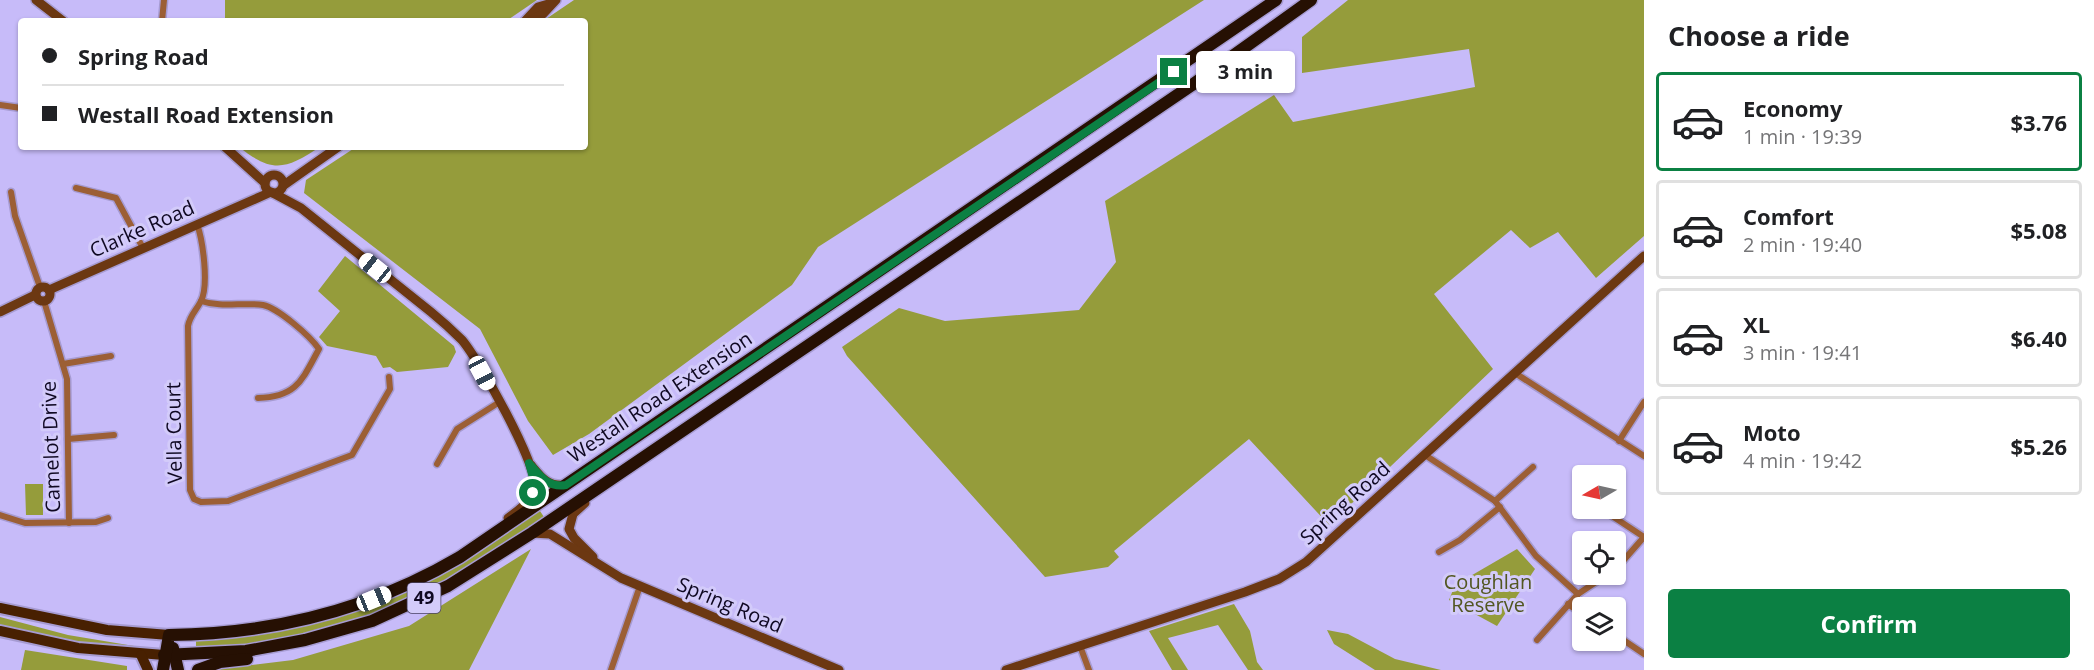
<!DOCTYPE html>
<html lang="en">
<head>
<meta charset="utf-8">
<style>
	:root { --surface:#fff; --page:#f2f2f2; --text:#202124; --muted:#757577; --line:#e0e0e0; --accent:#0b8043 }
	body { margin:0; font-family:"Open Sans",sans-serif; background:var(--page); color:var(--text); height:100vh; display:flex; flex-direction:column; font-size:22px; white-space:nowrap }
	* { box-sizing:border-box; margin:0 }
	p { font-size:20px; color:var(--muted) }
	.icon { flex:none; width:33px; height:33px; fill:none; stroke:currentColor; stroke-width:2; stroke-linecap:round; stroke-linejoin:round }
	.map { position:relative; flex:1; overflow:hidden }
	.drawer { display:flex; flex-direction:column; background:var(--surface); width:450px }
	.drawer>* { flex:none }
	.guide { position:absolute; left:18px; top:18px; width:570px; height:132px; border-radius:6px; box-shadow:0 2px 4px #0004; display:grid; align-content:center; height:132px; padding:0 24px; background:var(--surface) }
	.needle { width:39px; rotate:261deg }
	.fabs { position:absolute; left:1572px; top:465px; display:grid; gap:12px }
	.fabs a { display:grid; place-items:center; width:54px; height:54px; border-radius:6px; background:var(--surface); box-shadow:0 2px 4px #0004; font-size:30px }
	.end { position:absolute; width:27px; height:27px; margin:-14px; border:8px solid #0b8043; background:#fff; box-shadow:0 0 0 3px #fff }
	.from { border-radius:50% }
	.bubble { position:absolute; height:42px; border-radius:6px; background:var(--surface); box-shadow:0 2px 4px #0004; font-size:20px; font-weight:700; line-height:42px; text-align:center }
	.car { position:absolute; width:18px; height:36px; margin:-18px -9px; border-radius:8px; box-shadow:0 0 4px 2px #0007; background:linear-gradient(#fff 24%,#345 0 40%,#fff 0 76%,#345 0 86%,#fff 0) }
	.guide b { display:flex; align-items:center; gap:21px; height:57px; font-size:22px }
	.guide b+b { border-top:2px solid var(--line) }
	.guide i { width:15px; height:15px; background:var(--text) }
	ul { padding:0; list-style:none }
	li { display:flex; align-items:center; gap:18px; height:99px; margin:0 12px 9px; padding:0 12px; border:3px solid var(--line); border-radius:6px }
	li div { flex:1 }
	li b { display:block; font-size:22px }
	li em { font-style:normal; font-weight:700 }
	li.active { border-color:var(--accent) }
	li>.icon { width:54px; height:54px; stroke-width:1.5 }
	h2 { padding:0 24px; font-size:27px; line-height:72px }
	.button { display:flex; gap:12px; margin-top:auto; padding:12px 24px }
	.button a { flex:1; height:69px; border-radius:6px; background:var(--accent); color:#fff; font-size:24px; font-weight:700; line-height:69px; text-align:center }
	main { display:flex; flex:1; min-height:0 }
	.map>svg:first-child { display:block }
	.green { fill:#959c3b }
	.lines { fill:none; stroke-linecap:round; stroke-linejoin:round }
	.street-casing { stroke:#a69bd2; stroke-width:9 }
	.secondary-casing { stroke:#a69bd2; stroke-width:12 }
	.primary-casing { stroke:#a69bd2; stroke-width:14 }
	.highway-casing { stroke:#a69bd2; stroke-width:15 }
	.street { stroke:#9c5f35; stroke-width:6 }
	.secondary { stroke:#6c3812; stroke-width:9 }
	.primary { stroke:#482001; stroke-width:10 }
	.highway { stroke:#261003; stroke-width:12 }
	.route { stroke:#0b8043; stroke-width:8 }
	.labels { text-anchor:middle; stroke-width:6; stroke-linejoin:round; paint-order:stroke }
	.shield { fill:#d3cbfa; stroke:#4a4263; stroke-width:1.5 }
	.shield-label { font-size:18px; font-weight:bold; fill:#0f0822 }
	.street-label { font-size:20px; fill:#0f0822; stroke:#d3cbfa }
	.park-label { font-size:20px; fill:#525621; stroke:#d3cbfa }
</style>
</head>
<body>
<main>
<div class="map">
<svg width="1644" height="670" viewBox="0 0 1644 670">
	<rect width="100%" height="100%" fill="#c7bbf9"/>
	<g class="green">
		<path d="M225,0H537L506,21H225Z"/>
		<path d="M574,0H1204L818,247L792,285L589,434L553,455L528,421L480,329L304,193L306,180L356,147H585V21H543Z"/>
		<path d="M1348,0H1644V236L1596,278L1558,232L1530,248L1511,230L1434,294L1493,369L1329,525L1249,439L1114,551L1119,557L1108,567L1045,577L847,356L842,347L899,308L945,321L1079,310L1116,262L1105,201L1274,95L1293,122L1475,87L1469,49L1302,73V37Z"/>
		<path d="M239,147H320C286,169 273,174 239,147Z"/>
		<path d="M345,256L454,346L456,352L448,367L397,372L390,367L383,368L376,356L327,346L319,337L340,311L318,291Z"/>
		<path d="M25,484H43V515H26Z"/>
		<path d="M538,508L546,520C517,538 488,559 458,576C377,621 287,642 196,650V641L282,631L371,605Z"/>
		<path d="M531,549L469,670H209L293,660L409,626Z"/>
		<path d="M1517,549L1535,569L1497,626L1449,600L1455,585Z"/>
		<path d="M1234,604L1250,631L1257,662L1263,670H1248L1218,625L1168,638L1188,670H1172L1149,631Z"/>
		<path d="M0,617L68,635L134,646V649L73,642L0,625Z"/>
		<path d="M1327,630L1348,634L1395,659L1441,670H1375L1334,644Z"/>
		<path d="M25,650L127,666V670H21Z"/>
	</g>
	<g class="lines">
		<defs>
			<g id="street">
				<path d="M162,21L164,0"/>
				<path d="M0,105L21,108"/>
				<path d="M76,188L116,198L143,248"/>
				<path d="M11,192L15,216L40,287"/>
				<path d="M197,224C203,241 209,285 201,301C196,311 190,315 188,326L190,490L194,499L201,502L228,501L352,455L390,389L389,377"/>
				<path d="M44,301L67,379L69,523"/>
				<path d="M201,301C222,308 242,302 263,305C278,308 310,336 319,349C302,380 297,397 258,398"/>
				<path d="M63,364L111,356"/>
				<path d="M1515,373L1644,456"/>
				<path d="M68,439L114,435"/>
				<path d="M1619,441L1644,402"/>
				<path d="M1425,455L1495,501L1536,556L1578,594"/>
				<path d="M437,464L457,429L498,403"/>
				<path d="M1495,501L1533,467"/>
				<path d="M1600,508L1644,537L1616,569"/>
				<path d="M0,515L25,523L96,522L108,518"/>
				<path d="M1439,552L1460,540L1500,507"/>
				<path d="M1568,604L1582,614"/>
				<path d="M1616,635L1644,654"/>
				<path d="M1537,640L1578,594L1608,574"/>
				<path d="M1080,646L1089,670"/>
				<path d="M611,670L640,586"/>
			</g>
			<g id="secondary">
				<path d="M36,0L63,21"/>
				<path d="M525,21L538,7L552,3"/>
				<path d="M529,21L543,14L556,0"/>
				<path d="M225,147L265,183"/>
				<circle cx="274" cy="184" r="9"/>
				<path d="M284,185L338,147"/>
				<path d="M273,193L301,208L431,312C442,321 452,330 462,340C479,360 537,463 535,488C534,500 516,512 508,518"/>
				<circle cx="43" cy="294" r="7"/>
				<path d="M49,290L271,192"/>
				<path d="M0,312L35,295"/>
				<path d="M531,465C541,477 548,487 565,485"/>
				<path d="M585,503L573,514L569,529L574,538L593,557"/>
				<path d="M532,533L550,534L621,578L839,670"/>
				<path d="M1006,670L1245,592L1279,579L1306,562L1644,256"/>
			</g>
			<g id="primary">
				<path d="M0,608L107,630L169,635"/>
				<path d="M0,631L78,648L164,655"/>
				<path d="M141,655L148,670"/>
			</g>
			<g id="highway">
				<path d="M173,648L178,670"/>
				<path d="M164,655L246,651L305,640L372,621L448,586L532,533L915,273L1192,85L1311,0"/>
				<path d="M163,670L169,635C273,634 370,610 460,557L1276,0"/>
				<path d="M198,670L220,662L247,659"/>
			</g>
		</defs>
		<use href="#street" class="street-casing"/>
		<use href="#secondary" class="secondary-casing"/>
		<use href="#primary" class="primary-casing"/>
		<use href="#highway" class="highway-casing"/>
		<use href="#street" class="street"/>
		<use href="#secondary" class="secondary"/>
		<use href="#primary" class="primary"/>
		<use href="#highway" class="highway"/>
	</g>
	<g class="lines">
		<path class="route" d="M533,493L535,485L529,463C540,476 548,488 566,485L1174,72"/>
	</g>
	<g class="labels">
		<rect class="shield" x="407.5" y="583" width="33" height="30" rx="4.5"/>
		<g class="shield-label">
			<text x="424" y="604">49</text>
		</g>
		<g class="street-label">
			<text transform="translate(142 229) rotate(-24)" y="7">Clarke Road</text>
			<text transform="translate(660 397) rotate(-34)" y="7">Westall Road Extension</text>
			<text transform="translate(174 433) rotate(-91)" y="7">Vella Court</text>
			<text transform="translate(51 447) rotate(-92)" y="7">Camelot Drive</text>
			<text transform="translate(1345 503) rotate(-42)" y="7">Spring Road</text>
			<text transform="translate(730 605) rotate(23)" y="7">Spring Road</text>
		</g>
		<g class="park-label">
			<text x="1488" y="589">Coughlan<tspan x="1488" dy="23">Reserve</tspan></text>
		</g>
	</g>
</svg>
<div class="fabs">
<a><svg class="needle" viewBox="-14 -14 28 28"><path d="M0-13l5 13h-10z" fill="#e53935"/><path d="M0 13l5-13h-10z" fill="#757577"/></svg></a>
<a><svg class="icon" aria-label="locate" viewBox="0 0 24 24"><circle cx="12" cy="12" r="6"/><path d="M12 2v4M12 18v4M2 12h4M18 12h4"/></svg></a>
<a><svg class="icon" aria-label="layers" viewBox="0 0 24 24"><path d="M12 4l9 5-9 5-9-5zM3 14l9 5 9-5"/></svg></a>
</div>
<i class="end from" style="left:533px;top:493px"></i>
<i class="end" style="left:1174px;top:72px"></i>
<div class="bubble" style="left:1196px;top:51px;width:99px">3 min</div>
<i class="car" style="left:375px;top:268px;rotate:309deg"></i>
<i class="car" style="left:482px;top:373px;rotate:152deg"></i>
<i class="car" style="left:374px;top:599px;rotate:68deg"></i>
<div class="guide">
<b><i class="from"></i>Spring Road</b>
<b><i></i>Westall Road Extension</b>
</div>
</div>
<section class="drawer">
<h2>Choose a ride</h2>
<ul>
<li class="active"><svg class="icon" aria-label="car" viewBox="0 0 24 24"><path d="M5 17H2v-5l4-1 3-4h7l3 4 3 1v5h-3M9 17h6M6 11h13"/><circle cx="7" cy="17" r="2"/><circle cx="17" cy="17" r="2"/></svg><div><b>Economy</b><p>1 min · 19:39</p></div><em>$3.76</em></li>
<li><svg class="icon" aria-label="car" viewBox="0 0 24 24"><path d="M5 17H2v-5l4-1 3-4h7l3 4 3 1v5h-3M9 17h6M6 11h13"/><circle cx="7" cy="17" r="2"/><circle cx="17" cy="17" r="2"/></svg><div><b>Comfort</b><p>2 min · 19:40</p></div><em>$5.08</em></li>
<li><svg class="icon" aria-label="car" viewBox="0 0 24 24"><path d="M5 17H2v-5l4-1 3-4h7l3 4 3 1v5h-3M9 17h6M6 11h13"/><circle cx="7" cy="17" r="2"/><circle cx="17" cy="17" r="2"/></svg><div><b>XL</b><p>3 min · 19:41</p></div><em>$6.40</em></li>
<li><svg class="icon" aria-label="car" viewBox="0 0 24 24"><path d="M5 17H2v-5l4-1 3-4h7l3 4 3 1v5h-3M9 17h6M6 11h13"/><circle cx="7" cy="17" r="2"/><circle cx="17" cy="17" r="2"/></svg><div><b>Moto</b><p>4 min · 19:42</p></div><em>$5.26</em></li>
</ul>
<div class="button"><a>Confirm</a></div>
</section>
</main>
</body>
</html>
